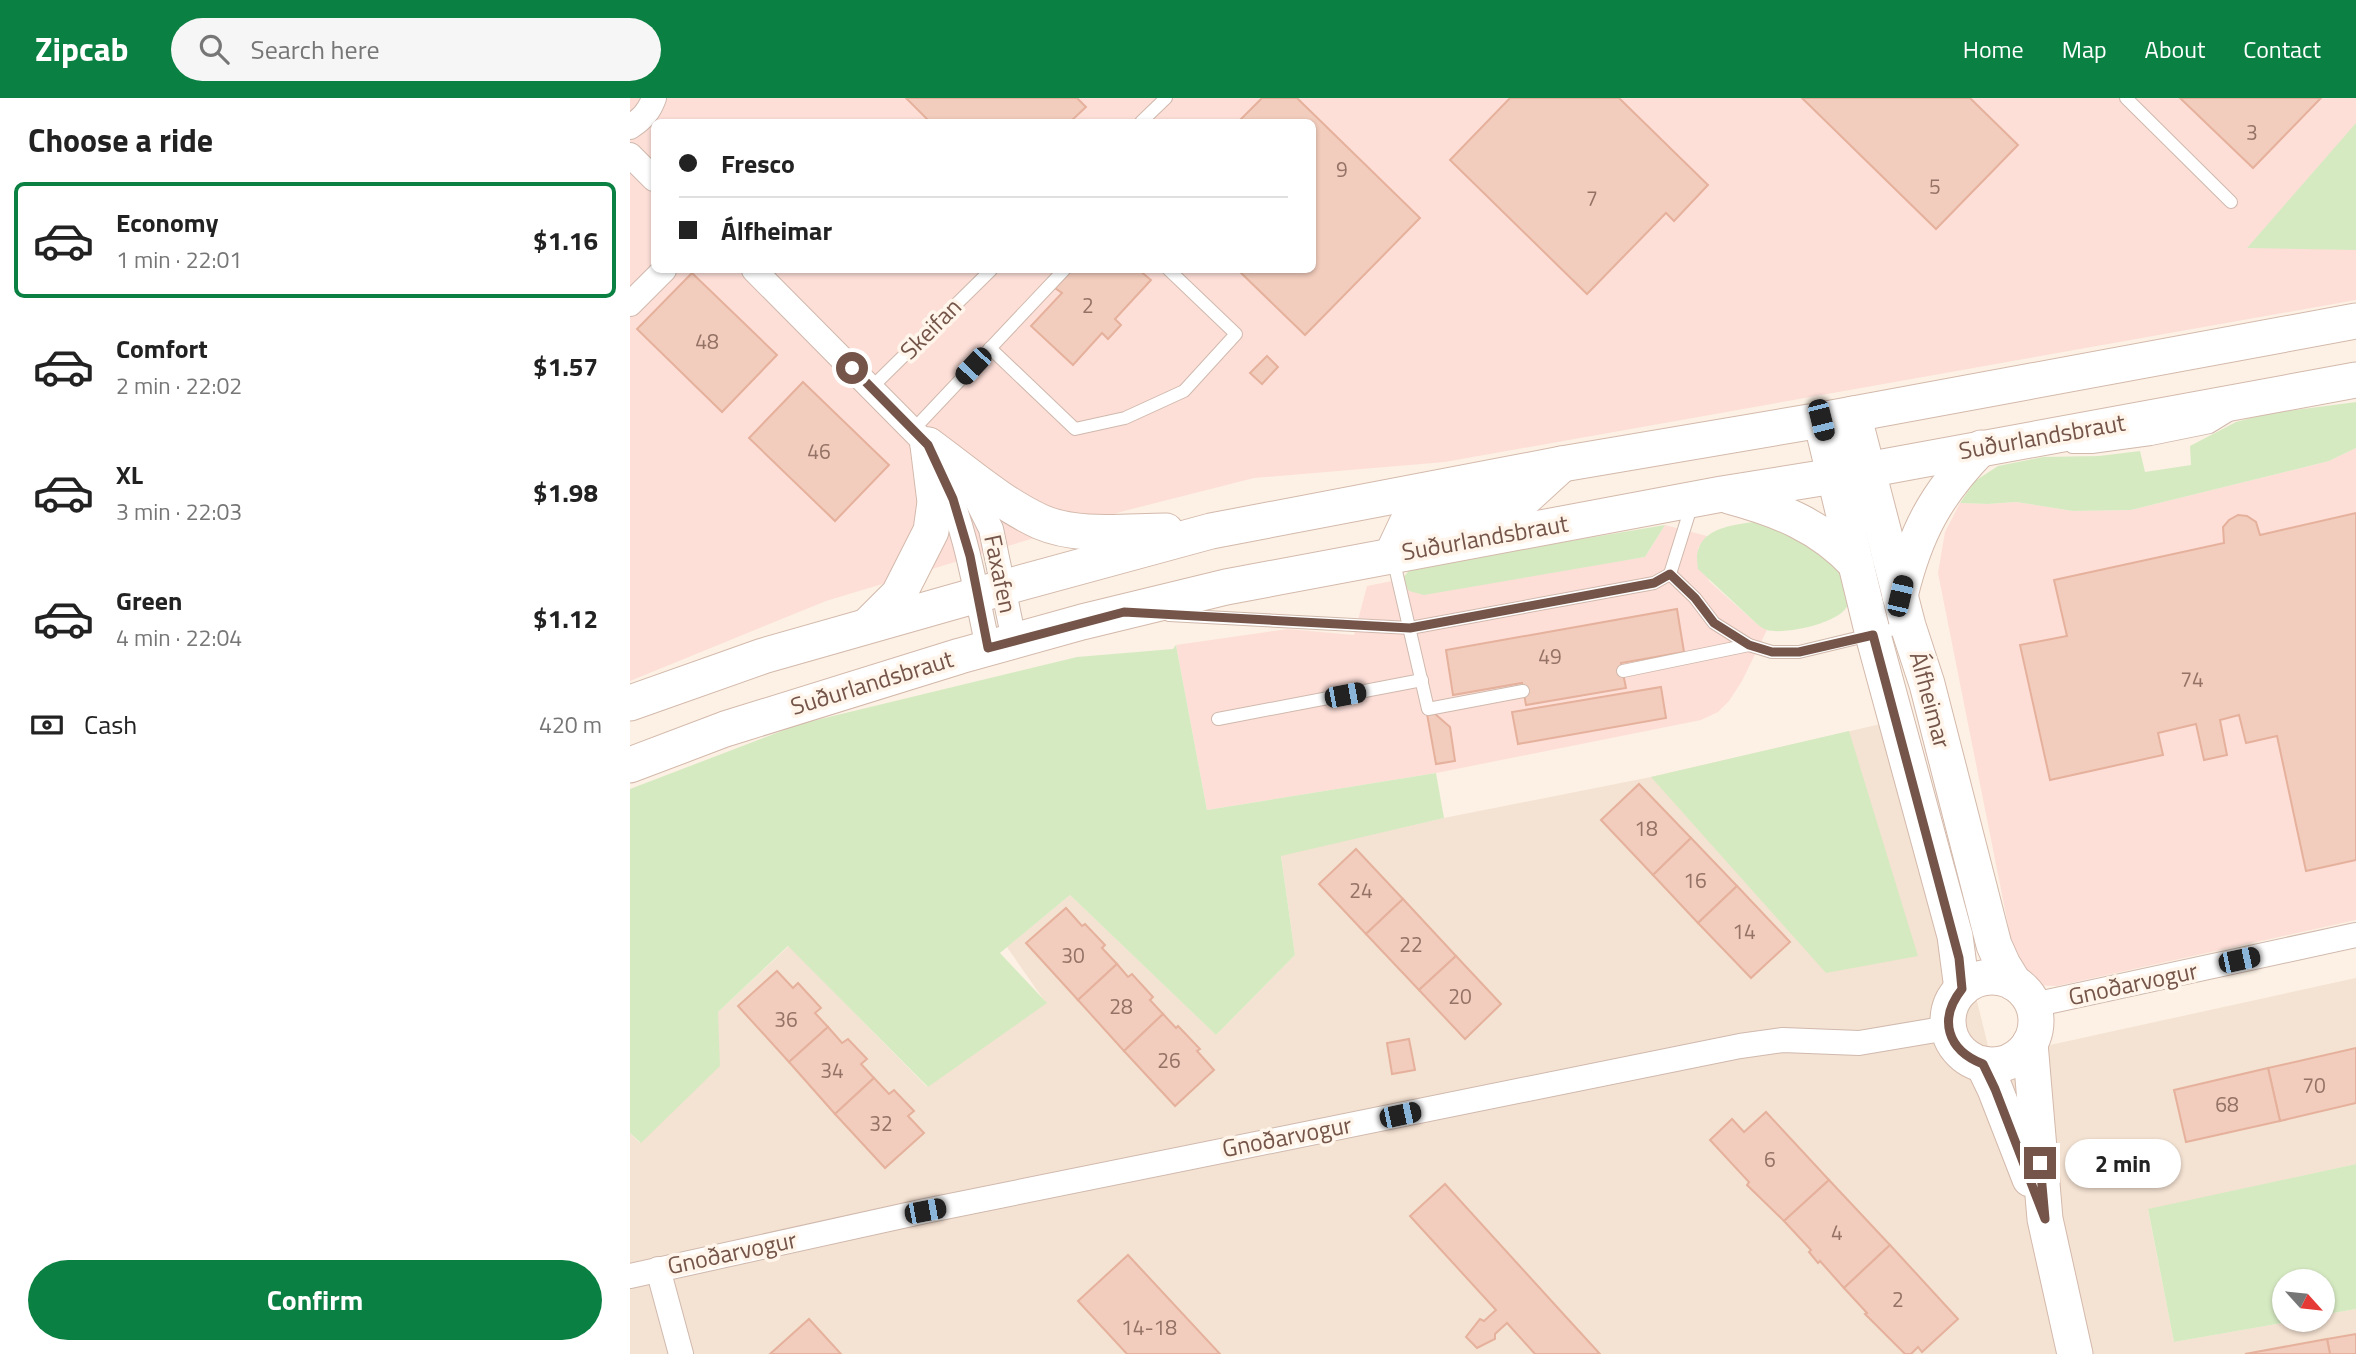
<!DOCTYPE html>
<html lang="en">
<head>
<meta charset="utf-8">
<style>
	:root { --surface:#fff; --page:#f6f6f6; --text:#222; --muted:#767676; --line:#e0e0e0; --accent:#0b8043 }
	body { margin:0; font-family:"Titillium Web",sans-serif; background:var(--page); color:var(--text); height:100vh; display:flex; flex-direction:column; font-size:26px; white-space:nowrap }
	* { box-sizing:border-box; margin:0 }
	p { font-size:23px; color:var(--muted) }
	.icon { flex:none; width:38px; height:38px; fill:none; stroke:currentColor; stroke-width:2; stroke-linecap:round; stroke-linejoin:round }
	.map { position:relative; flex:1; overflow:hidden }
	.details { display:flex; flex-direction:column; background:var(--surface); width:630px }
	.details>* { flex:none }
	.top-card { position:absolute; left:21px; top:21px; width:665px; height:154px; border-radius:10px; box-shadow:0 2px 5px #0004; display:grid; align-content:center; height:154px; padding:0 28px; background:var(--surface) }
	.needle { width:46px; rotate:117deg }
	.buttons { position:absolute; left:1642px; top:1171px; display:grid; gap:14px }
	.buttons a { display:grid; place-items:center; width:63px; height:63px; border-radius:50%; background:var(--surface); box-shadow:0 2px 5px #0004; font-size:35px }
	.end { position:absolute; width:32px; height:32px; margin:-16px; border:9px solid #755549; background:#fff; box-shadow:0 0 0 4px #fff }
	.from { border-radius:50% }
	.bubble { position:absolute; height:49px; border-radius:24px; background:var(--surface); box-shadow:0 2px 5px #0004; font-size:23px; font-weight:700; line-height:49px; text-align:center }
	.car { position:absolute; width:21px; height:42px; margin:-21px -10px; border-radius:9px; box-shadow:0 0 5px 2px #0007; background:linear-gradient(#222 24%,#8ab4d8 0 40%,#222 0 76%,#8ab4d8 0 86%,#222 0) }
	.top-card b { display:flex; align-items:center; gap:24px; height:66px; font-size:26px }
	.top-card b+b { border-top:2px solid var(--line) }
	.top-card i { width:18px; height:18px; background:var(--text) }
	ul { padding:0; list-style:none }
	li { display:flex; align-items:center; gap:21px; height:116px; margin:0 14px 10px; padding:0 14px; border:4px solid transparent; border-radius:10px }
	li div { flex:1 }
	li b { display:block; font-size:26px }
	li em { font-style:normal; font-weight:700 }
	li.current { border-color:var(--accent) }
	li>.icon { width:63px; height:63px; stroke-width:1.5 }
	h2 { padding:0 28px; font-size:32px; line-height:84px }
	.pay { display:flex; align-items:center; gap:18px; height:77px; padding:0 28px; font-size:26px }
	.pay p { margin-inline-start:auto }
	.action { display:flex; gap:14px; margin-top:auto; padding:14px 28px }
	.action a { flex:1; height:80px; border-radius:42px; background:var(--accent); color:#fff; font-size:28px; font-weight:700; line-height:80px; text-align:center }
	header { display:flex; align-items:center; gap:42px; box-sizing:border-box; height:98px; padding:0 35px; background:var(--accent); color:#fff }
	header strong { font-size:33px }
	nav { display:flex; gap:38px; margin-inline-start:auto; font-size:24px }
	.search { width:490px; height:63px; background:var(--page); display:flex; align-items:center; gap:18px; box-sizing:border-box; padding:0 24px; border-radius:38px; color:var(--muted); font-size:26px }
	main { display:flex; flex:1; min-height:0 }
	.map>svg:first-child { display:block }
	.residential { fill:#f4e2d2 }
	.commercial { fill:#fddfd8; fill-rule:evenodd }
	.green { fill:#d6eac2 }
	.building { fill:#f2ccbc; stroke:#e5b19c; stroke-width:2 }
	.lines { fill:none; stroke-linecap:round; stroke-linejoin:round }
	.lane-casing { stroke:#d0b9ad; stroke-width:14 }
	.street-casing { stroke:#d0b9ad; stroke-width:26 }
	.secondary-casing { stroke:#d3b9ab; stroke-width:37 }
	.lane { stroke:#fff; stroke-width:12 }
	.street { stroke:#fff; stroke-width:24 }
	.secondary { stroke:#fff; stroke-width:35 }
	.route { stroke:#755549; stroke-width:9 }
	.labels { text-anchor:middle; stroke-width:7; stroke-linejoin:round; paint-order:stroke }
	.number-label { font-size:21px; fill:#947366 }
	.street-label { font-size:24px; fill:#755549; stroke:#fff5ea }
</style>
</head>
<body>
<header>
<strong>Zipcab</strong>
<div class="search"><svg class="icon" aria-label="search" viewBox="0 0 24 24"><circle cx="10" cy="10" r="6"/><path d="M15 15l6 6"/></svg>Search here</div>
<nav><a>Home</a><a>Map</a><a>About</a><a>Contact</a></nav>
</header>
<main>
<section class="details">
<h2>Choose a ride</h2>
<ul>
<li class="current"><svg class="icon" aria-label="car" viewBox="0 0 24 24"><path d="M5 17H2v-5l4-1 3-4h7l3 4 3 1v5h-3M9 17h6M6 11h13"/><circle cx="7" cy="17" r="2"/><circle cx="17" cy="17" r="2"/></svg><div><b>Economy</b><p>1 min · 22:01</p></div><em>$1.16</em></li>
<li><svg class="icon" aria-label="car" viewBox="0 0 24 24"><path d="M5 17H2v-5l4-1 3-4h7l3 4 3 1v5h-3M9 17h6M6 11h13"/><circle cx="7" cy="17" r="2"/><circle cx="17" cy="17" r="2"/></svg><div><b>Comfort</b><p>2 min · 22:02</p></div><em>$1.57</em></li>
<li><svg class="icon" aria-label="car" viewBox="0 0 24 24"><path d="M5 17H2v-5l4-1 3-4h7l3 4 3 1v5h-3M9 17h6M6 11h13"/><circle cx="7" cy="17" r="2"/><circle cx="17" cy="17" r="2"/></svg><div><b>XL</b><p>3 min · 22:03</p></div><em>$1.98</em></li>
<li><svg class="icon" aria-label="car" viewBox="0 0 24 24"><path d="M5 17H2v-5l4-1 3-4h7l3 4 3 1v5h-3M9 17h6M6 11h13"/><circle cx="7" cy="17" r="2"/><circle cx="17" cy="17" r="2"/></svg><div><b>Green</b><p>4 min · 22:04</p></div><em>$1.12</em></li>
</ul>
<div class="pay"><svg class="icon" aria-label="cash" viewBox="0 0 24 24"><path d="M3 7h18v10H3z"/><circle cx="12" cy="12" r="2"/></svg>Cash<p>420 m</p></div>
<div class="action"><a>Confirm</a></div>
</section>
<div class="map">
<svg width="1726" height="1256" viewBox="0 0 1726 1256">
	<rect width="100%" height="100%" fill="#fcf1e4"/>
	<path class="residential" d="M1277,620L1361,960L1726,880V1066L1518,1112L1544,1244L1669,1222H1692V1217L1726,1211V1256H0V1035L10,1045L88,914L159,848L297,989L416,905L377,849L440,797L586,937L665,857L651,757L814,720L1021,679Z"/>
	<g class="commercial">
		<path d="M0,0H1726V202L815,364L624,380L494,413L196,503L0,583ZM24,24H682V172H24Z"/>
		<path d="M1726,350V822L1427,888L1390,887L1308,475L1315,434L1330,405L1358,406L1386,404L1443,413L1501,412L1699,363Z"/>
		<path d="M1035,427L1077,438L1068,450L1079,483L1127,526L1137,532L1112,583L1099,603L1088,614L1071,622L806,675L577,712L546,547L658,531L724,537L737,488L772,481L970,466L1015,459Z"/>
	</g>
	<g class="green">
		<path d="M1726,25V152L1617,150Z"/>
		<path d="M1726,304V350L1699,363L1501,412L1443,413L1386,404L1358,406L1330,405L1345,383L1368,368L1413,359L1469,358L1510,353L1515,374L1561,367L1560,348L1606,324L1636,316Z"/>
		<path d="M1138,422L1213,467C1214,477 1221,495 1218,506C1213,525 1154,537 1137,532C1133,531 1130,528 1127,526L1068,471C1060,427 1106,427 1138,422Z"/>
		<path d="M1035,427L1015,459L794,497L779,493L772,481L781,470Z"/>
		<path d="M546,547L577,712L806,675L814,720L651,758L665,857L586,937L440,797L370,855L417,905L298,989L158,848L88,914L90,968L11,1045L0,1035V691L170,626L447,559L543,551Z"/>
		<path d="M1219,633L1288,858L1196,875L1021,679Z"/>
		<path d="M1726,1066V1211L1692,1217V1183H1654V1222H1669L1544,1244L1518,1111Z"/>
	</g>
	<g class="building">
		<path d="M276,0H447L456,9L440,24H300Z"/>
		<path d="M632,0H667L790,120L675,237L608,172H682V24H608Z"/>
		<path d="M880,0H989L1078,87L1044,123L1036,115L957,196L820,62Z"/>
		<path d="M1172,0H1340L1388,47L1306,131Z"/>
		<path d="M1550,0H1691L1623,70Z"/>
		<path d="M442,172L452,173L453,172H509L521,182L485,221L491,227L478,241L472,235L443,267L401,228L432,195L425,190Z"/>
		<path d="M62,175L147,257L92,314L7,231Z"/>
		<path d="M637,258L648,269L632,286L620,275Z"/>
		<path d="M173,284L259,367L205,423L119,340Z"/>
		<path d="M1726,415V762L1676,773L1647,638L1616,645L1609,617L1590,622L1597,657L1574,662L1566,626L1528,635L1533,657L1420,682L1390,547L1437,538L1424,482L1594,445L1593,429L1599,422L1608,417L1617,418L1626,424L1630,437Z"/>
		<path d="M1047,511L1054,554L991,565L996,590L896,607L892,585L823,597L816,552Z"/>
		<path d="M1031,589L1036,620L888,646L882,614Z"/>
		<path d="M804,615L820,629L825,663L806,666L797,616Z"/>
		<path d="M1009,686L1061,740L1023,777L971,722Z"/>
		<path d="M1061,740L1107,788L1068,825L1023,777Z"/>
		<path d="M726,751L773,801L736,836L689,786Z"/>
		<path d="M1107,788L1160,844L1121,880L1068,825Z"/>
		<path d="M773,801L826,858L789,892L736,836Z"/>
		<path d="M436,810L452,828L455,826L475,847L472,850L487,866L448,902L396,845Z"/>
		<path d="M826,858L871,906L835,941L789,892Z"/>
		<path d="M487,866L498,879L502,876L523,899L520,902L533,916L494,953L448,902Z"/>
		<path d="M147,873L163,890L168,885L191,910L185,915L198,929L159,964L108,908Z"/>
		<path d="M533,916L546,930L548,928L570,951L567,953L584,972L545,1008L494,953Z"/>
		<path d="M198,929L212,945L218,941L237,961L231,966L244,980L205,1016L159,964Z"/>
		<path d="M779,941L785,972L762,976L757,945Z"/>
		<path d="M1726,950V1005L1650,1023L1638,970Z"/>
		<path d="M1638,970L1650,1023L1556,1044L1544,992Z"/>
		<path d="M244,980L259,996L264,992L284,1013L278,1018L294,1035L255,1070L205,1016Z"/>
		<path d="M1136,1014L1199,1082L1154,1123L1117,1087L1119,1084L1080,1042L1102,1021L1114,1034Z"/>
		<path d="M1199,1082L1260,1147L1214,1190L1190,1163L1188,1165L1179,1154L1181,1152L1154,1123Z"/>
		<path d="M815,1086L937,1220L970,1256H905L877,1225L865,1236V1241L847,1250L836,1239L850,1221L854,1223L866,1212L780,1118Z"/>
		<path d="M1260,1147L1328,1221L1292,1254L1288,1249L1281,1256H1275L1235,1216L1237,1215L1214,1190Z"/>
		<path d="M498,1157L590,1256H497L448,1203Z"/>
		<path d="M179,1221L211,1256H140Z"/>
		<path d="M1726,1236V1256H1700L1697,1241Z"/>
		<path d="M1697,1241L1700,1256H1615Z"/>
	</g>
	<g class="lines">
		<defs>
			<g id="lane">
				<path d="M1496,0L1601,104"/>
				<path d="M511,24L536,0"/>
				<path d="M360,250L445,331L495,320L554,293L606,236L539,172"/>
				<path d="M241,290L361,172"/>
				<path d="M283,332L434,172"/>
				<path d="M1442,349H1462L1521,341L1580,329L1598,318"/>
				<path d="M763,460L798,611L893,593"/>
				<path d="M1040,476L1065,500L1084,525L1119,547L1142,554H1169L1277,528"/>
				<path d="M539,517L780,530L1024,485L1040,476L1062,406"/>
				<path d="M993,573L1119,547"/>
				<path d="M588,621L792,582"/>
			</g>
			<g id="street">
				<path d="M0,29C12,21 19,14 24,0"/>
				<path d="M0,57L24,81"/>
				<path d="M124,172L341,391L361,431L384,542"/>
				<path d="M0,206L34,172"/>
				<path d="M309,370C335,427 345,489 358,550"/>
				<path d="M1403,907L1726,837"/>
				<path d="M28,1171L51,1256"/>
				<path d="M0,1178L295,1113L1110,948L1153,942L1229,945L1318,930"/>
			</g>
			<g id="secondary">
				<path d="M1223,316L1278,528L1297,586L1364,847L1373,867L1384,885"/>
				<path d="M1191,322L1243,537L1325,838L1332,891"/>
				<path d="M298,347C334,373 371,406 411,424C448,440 497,433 536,433"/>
				<path d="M1099,398C1148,411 1191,428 1226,466"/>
				<path d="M762,457L777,425L896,399L932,366"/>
				<path d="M1270,498C1285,435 1306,396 1351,350"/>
				<path d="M239,526L269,496L301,433L305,404L298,347"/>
				<path d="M0,605L133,558L372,490L581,433L932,366L1191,322L1726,223"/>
				<path d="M0,667L95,631L330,558L452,524L596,489L1092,396L1204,378L1726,282"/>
				<circle cx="1362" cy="923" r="44"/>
				<path d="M1400,945L1415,1121L1445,1256"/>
				<path d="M1353,966L1365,991L1400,1081"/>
			</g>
		</defs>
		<use href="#lane" class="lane-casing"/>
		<use href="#street" class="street-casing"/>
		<use href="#secondary" class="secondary-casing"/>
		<use href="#lane" class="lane"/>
		<use href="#street" class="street"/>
		<use href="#secondary" class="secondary"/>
	</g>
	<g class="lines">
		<path class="route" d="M222,270L298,347L323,401L340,458L358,550L494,514L780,530L1024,485L1040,476L1065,500L1084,525L1119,547L1142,554H1169L1243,537L1329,860L1332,891C1308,921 1317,952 1353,966L1365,991L1415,1121L1410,1065"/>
	</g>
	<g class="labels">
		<g class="number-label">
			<text x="1622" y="42">3</text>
			<text x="712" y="79">9</text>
			<text x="1305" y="96">5</text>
			<text x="962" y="108">7</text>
			<text x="458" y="215">2</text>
			<text x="77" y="251">48</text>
			<text x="189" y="361">46</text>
			<text x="920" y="566">49</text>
			<text x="1562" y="589">74</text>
			<text x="1016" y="738">18</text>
			<text x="1065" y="790">16</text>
			<text x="731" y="800">24</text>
			<text x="1114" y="841">14</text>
			<text x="781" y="854">22</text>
			<text x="443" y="865">30</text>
			<text x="830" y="906">20</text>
			<text x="491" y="916">28</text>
			<text x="156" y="929">36</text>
			<text x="539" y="970">26</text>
			<text x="202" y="980">34</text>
			<text x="1684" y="995">70</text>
			<text x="1597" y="1014">68</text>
			<text x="251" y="1033">32</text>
			<text x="1140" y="1069">6</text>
			<text x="1207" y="1142">4</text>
			<text x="1268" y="1209">2</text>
			<text x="519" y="1237">14-18</text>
		</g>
		<g class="street-label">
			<text transform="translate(301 231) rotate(-45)" y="8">Skeifan</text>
			<text transform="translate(1412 339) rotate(-10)" y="8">Suðurlandsbraut</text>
			<text transform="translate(855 440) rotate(-10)" y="8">Suðurlandsbraut</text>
			<text transform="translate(370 476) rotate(78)" y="8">Faxafen</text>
			<text transform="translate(242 585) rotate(-17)" y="8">Suðurlandsbraut</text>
			<text transform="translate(1300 602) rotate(75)" y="8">Álfheimar</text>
			<text transform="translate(1503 886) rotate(-12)" y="8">Gnoðarvogur</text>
			<text transform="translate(657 1039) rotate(-11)" y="8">Gnoðarvogur</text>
			<text transform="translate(102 1155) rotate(-12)" y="8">Gnoðarvogur</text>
		</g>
	</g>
</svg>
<div class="buttons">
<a><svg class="needle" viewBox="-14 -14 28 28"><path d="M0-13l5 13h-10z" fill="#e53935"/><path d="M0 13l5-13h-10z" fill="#767676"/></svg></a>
</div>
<i class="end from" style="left:222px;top:270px"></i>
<i class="end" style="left:1410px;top:1065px"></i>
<div class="bubble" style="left:1435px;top:1041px;width:116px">2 min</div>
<i class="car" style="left:343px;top:268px;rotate:223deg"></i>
<i class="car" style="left:1191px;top:322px;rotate:166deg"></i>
<i class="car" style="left:1270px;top:498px;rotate:13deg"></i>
<i class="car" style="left:715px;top:597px;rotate:79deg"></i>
<i class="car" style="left:1609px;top:862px;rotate:78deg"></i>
<i class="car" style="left:770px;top:1017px;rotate:78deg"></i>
<i class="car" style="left:295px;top:1113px;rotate:79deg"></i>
<div class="top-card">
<b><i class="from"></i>Fresco</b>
<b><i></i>Álfheimar</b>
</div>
</div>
</main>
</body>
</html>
